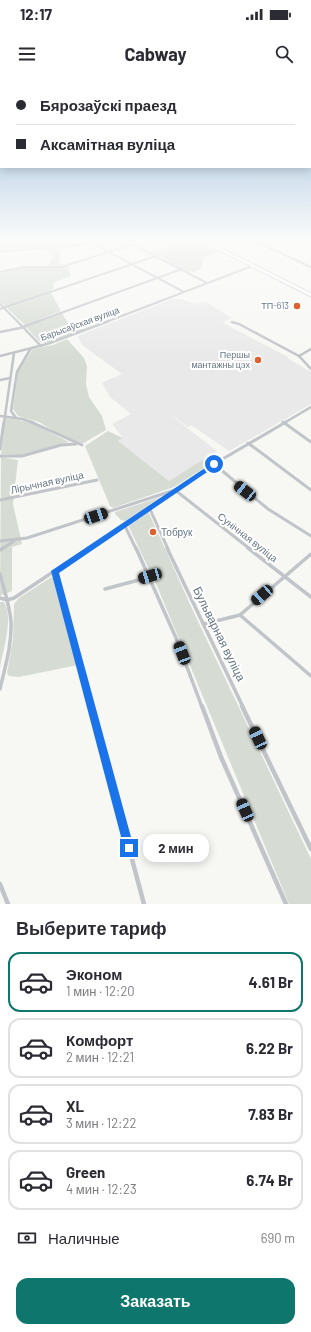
<!DOCTYPE html>
<html lang="ru">
<head>
<meta charset="utf-8">
<style>
	:root { --surface:#fff; --page:#f2f2f3; --text:#2b2b33; --muted:#7c7c81; --line:#e1e1e2; --accent:#0f766e }
	body { margin:0; font-family:Barlow,sans-serif; background:var(--page); color:var(--text); height:100vh; display:flex; flex-direction:column; font-size:15px; white-space:nowrap }
	* { box-sizing:border-box; margin:0 }
	p { font-size:13px; color:var(--muted) }
	.icon { flex:none; width:22px; height:22px; fill:none; stroke:currentColor; stroke-width:2; stroke-linecap:round; stroke-linejoin:round }
	.map { position:relative; height:824px; overflow:hidden }
	.drawer { display:flex; flex-direction:column; background:var(--surface); flex:1 }
	.drawer>* { flex:none }
	.banner { position:absolute; left:0px; top:0px; width:311px; height:88px; box-shadow:0 2px 10px #0003; display:grid; align-content:center; height:88px; padding:0 16px; background:var(--surface) }
	.end { position:absolute; width:18px; height:18px; margin:-9px; border:5px solid #1a73e8; background:#fff; box-shadow:0 0 0 2px #fff }
	.from { border-radius:50% }
	.bubble { position:absolute; height:28px; border-radius:12px; background:var(--surface); box-shadow:0 2px 10px #0003; font-size:13px; font-weight:700; line-height:28px; text-align:center }
	.car { position:absolute; width:12px; height:24px; margin:-12px -6px; border-radius:5px; box-shadow:0 0 3px 1px #0007; background:linear-gradient(#222 24%,#8ab4d8 0 40%,#222 0 76%,#8ab4d8 0 86%,#222 0) }
	.banner b { display:flex; align-items:center; gap:14px; height:38px; font-size:15px }
	.banner b+b { border-top:1px solid var(--line) }
	.banner i { width:10px; height:10px; background:var(--text) }
	ul { padding:0; list-style:none }
	li { display:flex; align-items:center; gap:12px; height:60px; margin:0 8px 6px; padding:0 8px; border:2px solid var(--line); border-radius:12px }
	li div { flex:1 }
	li b { display:block; font-size:15px }
	li em { font-style:normal; font-weight:700 }
	li.current { border-color:var(--accent) }
	li>.icon { width:36px; height:36px; stroke-width:1.5 }
	h2 { padding:0 16px; font-size:18px; line-height:48px }
	.pay { display:flex; align-items:center; gap:10px; height:44px; padding:0 16px; font-size:15px }
	.pay p { margin-inline-start:auto }
	.primary-button { display:flex; gap:8px; margin-top:auto; padding:8px 16px }
	.primary-button a { flex:1; height:46px; border-radius:12px; background:var(--accent); color:#fff; font-size:16px; font-weight:700; line-height:46px; text-align:center }
	.status { display:flex; justify-content:space-between; align-items:center; height:28px; padding:0 20px; background:var(--surface); direction:ltr }
	.status svg { height:11px; fill:currentColor }
	header { display:flex; justify-content:space-between; align-items:center; height:52px; padding:0 16px; background:var(--surface); font-size:18px; font-weight:700 }
	.map>svg:first-child { display:block }
	.built { fill:#e8e9e8 }
	.green { fill:#d6dcd4 }
	.lines { fill:none; stroke-linecap:round; stroke-linejoin:round }
	.secondary-casing { stroke:#b3b8bd; stroke-width:4.5 }
	.street-far4 { stroke:#c1c4c8; stroke-width:2 }
	.street-far3 { stroke:#c1c4c8; stroke-width:2.5 }
	.street-far2 { stroke:#c1c4c8; stroke-width:3 }
	.street-far1 { stroke:#c1c4c8; stroke-width:3.5 }
	.street { stroke:#c1c4c8; stroke-width:4.5 }
	.secondary { stroke:#fff; stroke-width:3 }
	.rail-casing { stroke:#a0a6ac; stroke-width:2 }
	.rail { stroke:#fff; stroke-width:1; stroke-dasharray:2; stroke-linecap:butt }
	.route { fill:#1a73e8 }
	.poi-dot { fill:#db6231; stroke:#fff; stroke-width:1.5 }
	.labels { text-anchor:middle; stroke-width:4; stroke-linejoin:round; paint-order:stroke }
	.far-poi-label { font-size:9px; fill:#687684; stroke:#fff; text-anchor:end }
	.far-street-label { font-size:9px; fill:#687684; stroke:#fff }
	.street-label { font-size:10px; fill:#687684; stroke:#fff }
	.poi-label { font-size:10px; fill:#687684; stroke:#fff; text-anchor:start }
	.near-street-label { font-size:12px; fill:#687684; stroke:#fff }
</style>
</head>
<body>
<div class="status"><b>12:17</b><svg viewBox="0 0 49 12"><path d="M0 12V9h3v3zM5 12V6h3v6zM10 12V3h3v9zM15 12V0h3v12zM26 1h20v11H26zM47 4h2v5h-2z"/></svg></div>
<header><svg class="icon" aria-label="menu" viewBox="0 0 24 24"><path d="M4 6h16M4 12h16M4 18h16"/></svg>Cabway<svg class="icon" aria-label="search" viewBox="0 0 24 24"><circle cx="10" cy="10" r="6"/><path d="M15 15l6 6"/></svg></header>
<div class="map">
<svg width="311" height="824" viewBox="0 0 311 824">
	<rect width="100%" height="100%" fill="#f7f7f4"/>
	<path class="built" d="M172,219H180L196,224L206,222L232,238L223,242V243L288,277L287,278L311,292V324L229,371L191,345L188,347L164,330L217,371L169,401L118,361L123,358L112,344L131,334L110,317L102,303L122,294L82,265L78,256Z"/>
	<g class="green">
		<path d="M0,162H86L63,166L14,168L0,171Z"/>
		<path d="M184,162H199L219,172L203,178L202,188L193,192L187,191L151,172Z"/>
		<path d="M55,168L61,172L62,175L59,179V183L62,185L48,186L53,177L45,169Z"/>
		<path d="M68,186L70,194L71,196L54,202L53,209L50,210L51,211L6,227L0,222V193L26,188H57Z"/>
		<path d="M51,213L61,231L25,245L7,228Z"/>
		<path d="M62,233L69,245L74,244L83,250L45,263H41L26,247Z"/>
		<path d="M67,259L84,278L87,286L86,304L89,317L102,336L106,350L82,364L55,352L39,342L18,336L13,329L18,292L33,269L53,265Z"/>
		<path d="M6,338L25,341L34,344L69,362L20,375L1,374Z"/>
		<path d="M108,351L123,358L118,361L169,401L207,377L211,381L209,385L174,407L113,428L110,426L85,366Z"/>
		<path d="M1,377L18,380L13,424L22,464L12,467V511L0,516Z"/>
		<path d="M161,417L125,441L121,440L115,434V432Z"/>
		<path d="M148,431L194,533L311,779V824H289L157,506L128,445Z"/>
		<path d="M53,496L78,585L19,597L9,596L7,593L13,559L14,524L19,518Z"/>
		<path d="M0,522H4C14,538 3,570 0,588Z"/>
	</g>
	<g class="lines">
		<defs>
			<path id="secondary" d="M206,162L311,215"/>
		</defs>
		<use href="#secondary" class="secondary-casing"/>
		<g class="street-far4">
			<path d="M90,162L184,212"/>
			<path d="M128,162L207,203"/>
			<path d="M0,172L70,166L90,162"/>
			<path d="M0,192L25,187H61L134,164"/>
			<path d="M0,224L18,242"/>
			<path d="M0,229L156,176"/>
			<path d="M36,242L182,189"/>
			<path d="M106,242L252,186"/>
		</g>
		<g class="street-far3">
			<path d="M17,241L41,266"/>
			<path d="M232,242L239,244L299,276"/>
			<path d="M0,252L20,248L39,241"/>
			<path d="M0,276L47,264L109,241"/>
			<path d="M299,276L311,289"/>
			<path d="M299,276L311,269"/>
			<path d="M0,300L10,298"/>
			<path d="M0,336L23,339L34,343"/>
			<path d="M16,338L11,331L17,292L31,268"/>
			<path d="M4,343L14,273"/>
			<path d="M284,343L311,327"/>
		</g>
		<g class="street-far2">
			<path d="M31,342L82,365"/>
			<path d="M283,342L311,362"/>
			<path d="M248,363L311,410"/>
			<path d="M0,369L4,342"/>
			<path d="M0,376H22L61,365L76,364"/>
			<path d="M214,384L268,429L311,456"/>
			<path d="M175,410L250,469"/>
			<path d="M0,420L97,400"/>
			<path d="M149,427L168,469"/>
			<path d="M124,444L136,469"/>
			<path d="M0,461L27,458L172,411"/>
			<path d="M2,469L14,461"/>
			<path d="M87,469L214,384L286,342"/>
		</g>
		<g class="street-far1">
			<path d="M136,468L176,558L202,627"/>
			<path d="M167,468L243,627"/>
			<path d="M248,468L311,517"/>
			<path d="M0,470L3,468"/>
			<path d="M55,491L91,627"/>
			<path d="M0,494C4,510 10,526 11,542C12,565 5,587 0,609"/>
			<path d="M105,509L150,497"/>
			<path d="M0,518L7,520L14,518L89,468"/>
			<path d="M240,535L311,596"/>
			<path d="M204,544L240,535L311,474"/>
		</g>
		<g class="street">
			<path d="M91,626L144,824"/>
			<path d="M202,626L221,677L286,824"/>
			<path d="M242,626L311,769"/>
			<path d="M0,804L8,824"/>
		</g>
		<use href="#secondary" class="secondary"/>
		<defs>
			<path id="rail" d="M257,162L311,187"/>
		</defs>
		<use href="#rail" class="rail-casing"/>
		<use href="#rail" class="rail"/>
	</g>
	<linearGradient id="sky" x2="0" y2="1"><stop stop-color="#96badc"/><stop offset="0.58" stop-color="#fbfbfa"/><stop offset="1" stop-color="#fbfbfa" stop-opacity="0"/></linearGradient>
	<rect width="311" height="277" fill="url(#sky)"/>
	<path class="route" d="M214,382L217,384L216,386L59,493L134,768L133,772L129,774L125,772L124,768L51,491Z"/>
	<g class="poi-dot">
		<circle cx="297" cy="226" r="4"/>
		<circle cx="258" cy="280" r="4"/>
		<circle cx="153" cy="452" r="4"/>
	</g>
	<g class="labels">
		<g class="far-poi-label">
			<text x="289" y="229">ТП-613</text>
			<text x="250" y="278">Першы<tspan x="250" dy="10">мантажны цэх</tspan></text>
		</g>
		<g class="far-street-label">
			<text transform="translate(80 244) rotate(-20)" y="3">Барысаўская вуліца</text>
		</g>
		<g class="street-label">
			<text transform="translate(47 402) rotate(-12)" y="4">Лірычная вуліца</text>
			<text transform="translate(248 457) rotate(38)" y="4">Сунічная вуліца</text>
		</g>
		<g class="poi-label">
			<text x="161" y="456">Тобрук</text>
		</g>
		<g class="near-street-label">
			<text transform="translate(219 554) rotate(64)" y="4">Бульварная вуліца</text>
		</g>
	</g>
</svg>
<i class="end from" style="left:214px;top:384px"></i>
<i class="end" style="left:129px;top:768px"></i>
<div class="bubble" style="left:143px;top:754px;width:66px">2 мин</div>
<i class="car" style="left:245px;top:411px;rotate:308deg"></i>
<i class="car" style="left:96px;top:436px;rotate:72deg"></i>
<i class="car" style="left:150px;top:496px;rotate:254deg"></i>
<i class="car" style="left:262px;top:515px;rotate:229deg"></i>
<i class="car" style="left:182px;top:573px;rotate:339deg"></i>
<i class="car" style="left:258px;top:658px;rotate:335deg"></i>
<i class="car" style="left:245px;top:730px;rotate:336deg"></i>
<div class="banner">
<b><i class="from"></i>Бярозаўскі праезд</b>
<b><i></i>Аксамітная вуліца</b>
</div>
</div>
<section class="drawer">
<h2>Выберите тариф</h2>
<ul>
<li class="current"><svg class="icon" aria-label="car" viewBox="0 0 24 24"><path d="M5 17H2v-5l4-1 3-4h7l3 4 3 1v5h-3M9 17h6M6 11h13"/><circle cx="7" cy="17" r="2"/><circle cx="17" cy="17" r="2"/></svg><div><b>Эконом</b><p>1 мин · 12:20</p></div><em>4.61 Br</em></li>
<li><svg class="icon" aria-label="car" viewBox="0 0 24 24"><path d="M5 17H2v-5l4-1 3-4h7l3 4 3 1v5h-3M9 17h6M6 11h13"/><circle cx="7" cy="17" r="2"/><circle cx="17" cy="17" r="2"/></svg><div><b>Комфорт</b><p>2 мин · 12:21</p></div><em>6.22 Br</em></li>
<li><svg class="icon" aria-label="car" viewBox="0 0 24 24"><path d="M5 17H2v-5l4-1 3-4h7l3 4 3 1v5h-3M9 17h6M6 11h13"/><circle cx="7" cy="17" r="2"/><circle cx="17" cy="17" r="2"/></svg><div><b>XL</b><p>3 мин · 12:22</p></div><em>7.83 Br</em></li>
<li><svg class="icon" aria-label="car" viewBox="0 0 24 24"><path d="M5 17H2v-5l4-1 3-4h7l3 4 3 1v5h-3M9 17h6M6 11h13"/><circle cx="7" cy="17" r="2"/><circle cx="17" cy="17" r="2"/></svg><div><b>Green</b><p>4 мин · 12:23</p></div><em>6.74 Br</em></li>
</ul>
<div class="pay"><svg class="icon" aria-label="cash" viewBox="0 0 24 24"><path d="M3 7h18v10H3z"/><circle cx="12" cy="12" r="2"/></svg>Наличные<p>690 m</p></div>
<div class="primary-button"><a>Заказать</a></div>
</section>
</body>
</html>
